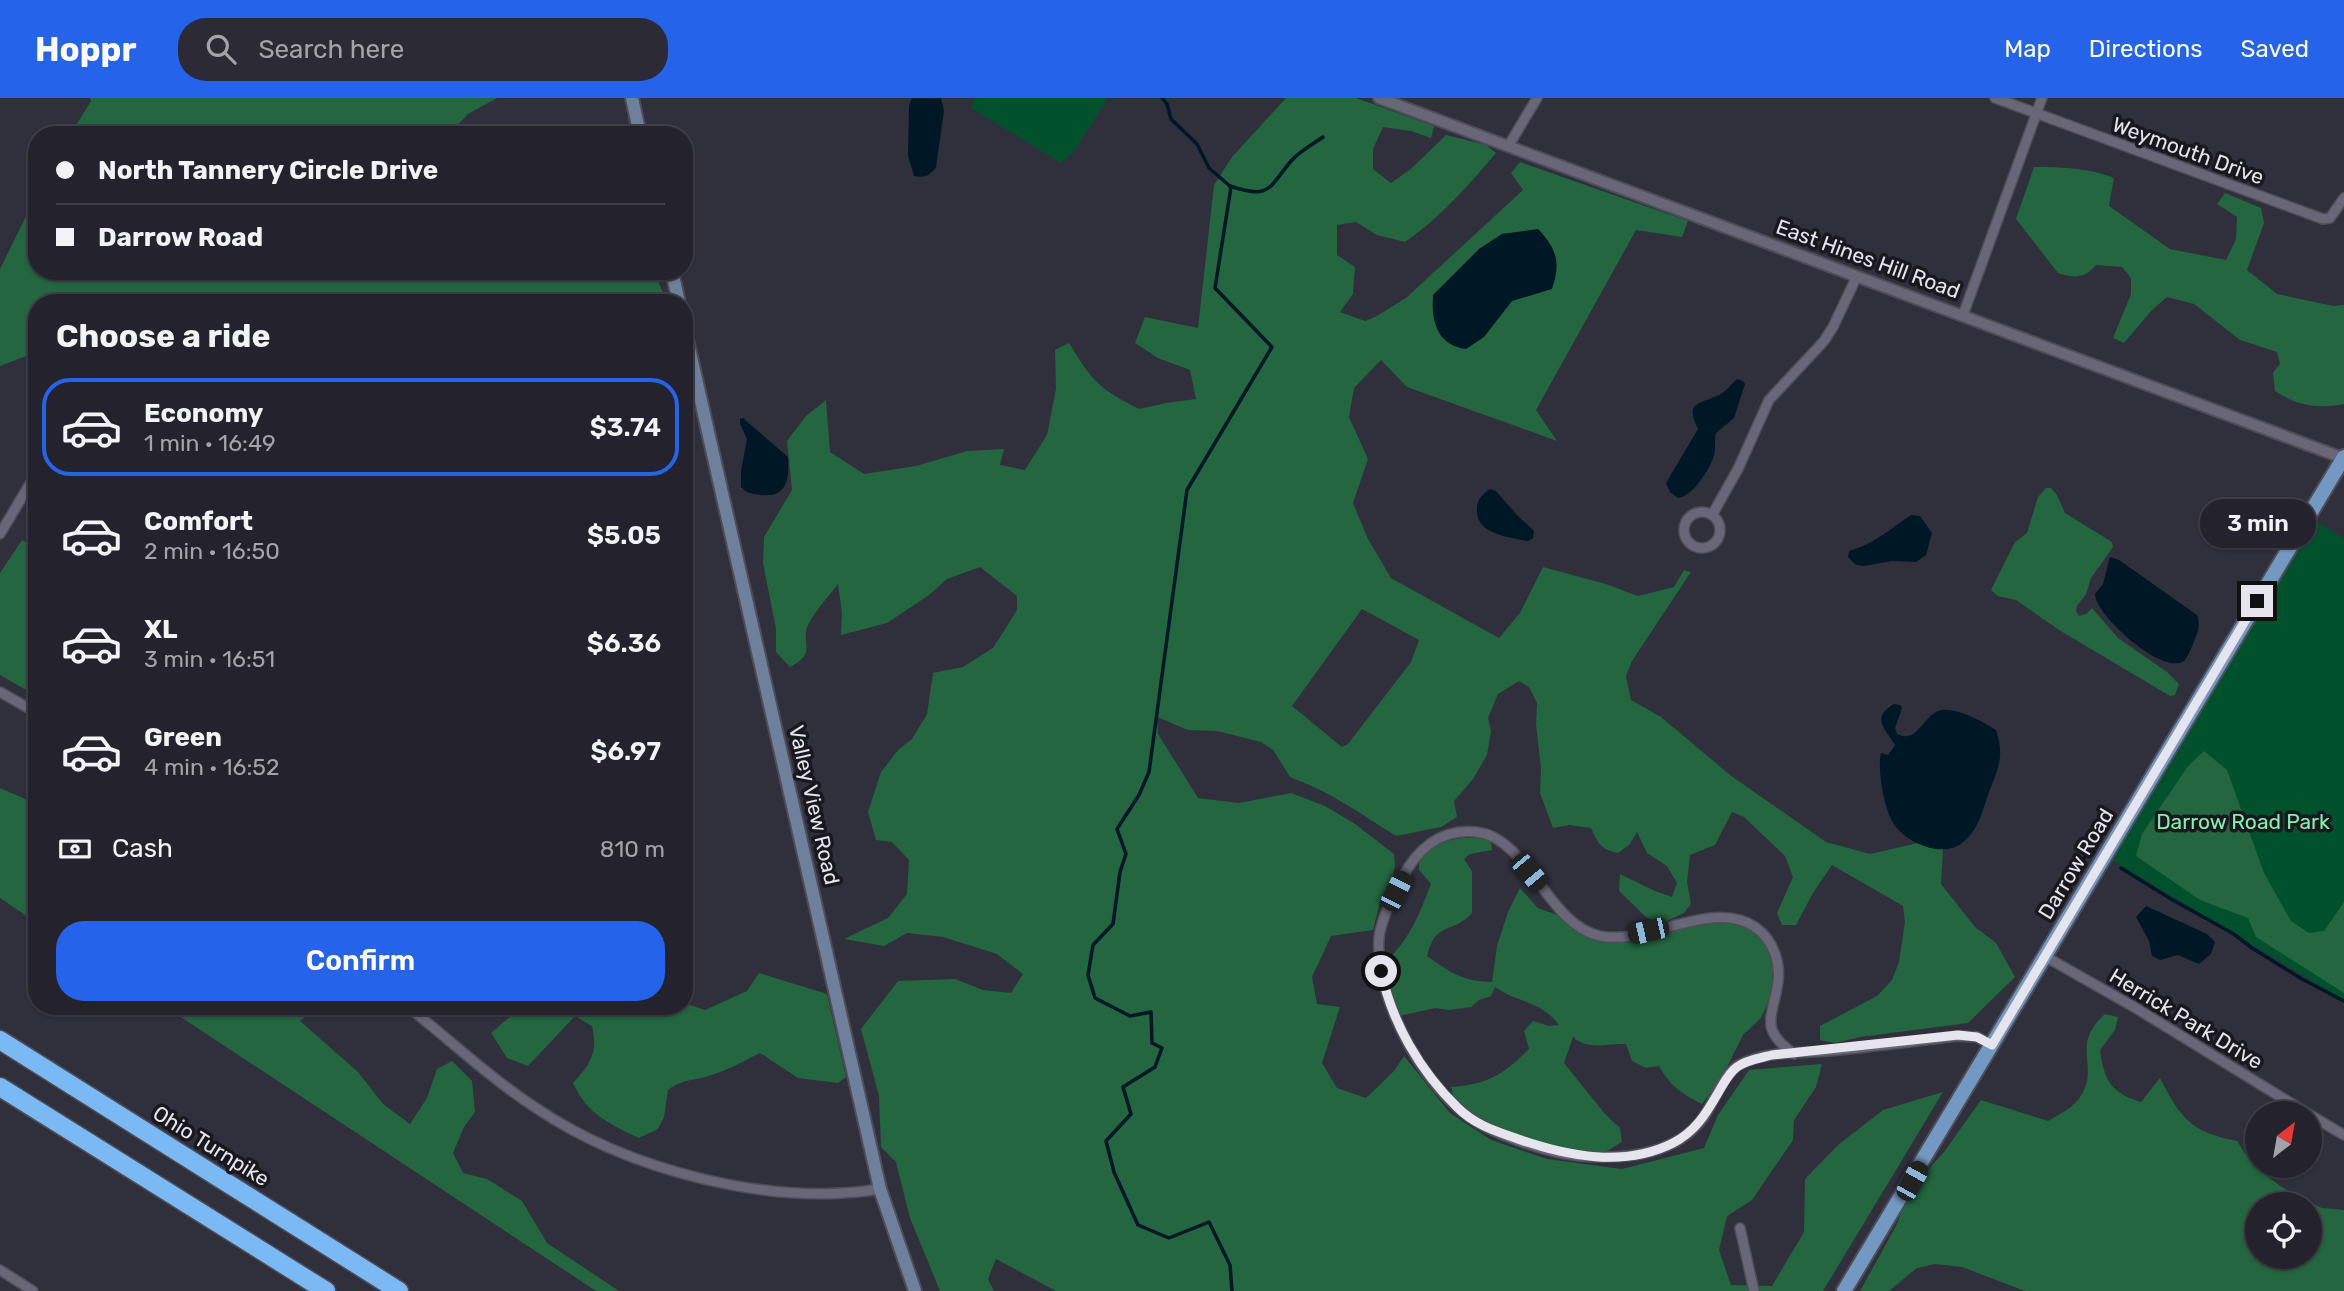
<!DOCTYPE html>
<html lang="en">
<head>
<meta charset="utf-8">
<style>
	:root { --surface:#24232d; --page:#2c2b35; --text:#f1f3f6; --muted:#a3a4aa; --line:#414049; --accent:#2563eb }
	body { margin:0; font-family:Rubik,sans-serif; background:var(--page); color:var(--text); height:100vh; display:flex; flex-direction:column; font-size:26px; white-space:nowrap }
	* { box-sizing:border-box; margin:0 }
	p { font-size:23px; color:var(--muted) }
	.icon { flex:none; width:38px; height:38px; fill:none; stroke:currentColor; stroke-width:2; stroke-linecap:round; stroke-linejoin:round }
	.map { position:relative; flex:1; overflow:hidden }
	.panel { position:absolute; left:28px; top:196px; width:665px; height:721px; display:flex; flex-direction:column; background:var(--surface); border-radius:28px; box-shadow:0 2px 5px #0004,0 0 0 2px var(--line) }
	.panel>* { flex:none }
	.hud { position:absolute; left:28px; top:28px; width:665px; height:154px; border-radius:28px; box-shadow:0 2px 5px #0004,0 0 0 2px var(--line); display:grid; align-content:center; height:154px; padding:0 28px; background:var(--surface) }
	.needle { width:46px; rotate:31deg }
	.buttons { position:absolute; left:2245px; top:1003px; display:grid; gap:14px }
	.buttons a { display:grid; place-items:center; width:77px; height:77px; border-radius:50%; background:var(--surface); box-shadow:0 2px 5px #0004,0 0 0 2px var(--line); font-size:35px }
	.end { position:absolute; width:32px; height:32px; margin:-16px; border:9px solid #e6e5ee; background:#111; box-shadow:0 0 0 4px #111 }
	.from { border-radius:50% }
	.bubble { position:absolute; height:49px; border-radius:24px; background:var(--surface); box-shadow:0 2px 5px #0004,0 0 0 2px var(--line); font-size:23px; font-weight:600; line-height:49px; text-align:center }
	.car { position:absolute; width:21px; height:42px; margin:-21px -10px; border-radius:9px; box-shadow:0 0 5px 2px #0007; background:linear-gradient(#222 24%,#8ab4d8 0 40%,#222 0 76%,#8ab4d8 0 86%,#222 0) }
	.hud b { display:flex; align-items:center; gap:24px; height:66px; font-size:26px }
	.hud b+b { border-top:2px solid var(--line) }
	.hud i { width:18px; height:18px; background:var(--text) }
	ul { padding:0; list-style:none }
	li { display:flex; align-items:center; gap:21px; height:98px; margin:0 14px 10px; padding:0 14px; border:4px solid transparent; border-radius:28px }
	li div { flex:1 }
	li b { display:block; font-size:26px }
	li em { font-style:normal; font-weight:600 }
	li.on { border-color:var(--accent) }
	li>.icon { width:63px; height:63px; stroke-width:1.5 }
	h2 { padding:0 28px; font-size:32px; line-height:84px }
	.pay { display:flex; align-items:center; gap:18px; height:77px; padding:0 28px; font-size:26px }
	.pay p { margin-inline-start:auto }
	.primary-button { display:flex; gap:14px; margin-top:auto; padding:14px 28px }
	.primary-button a { flex:1; height:80px; border-radius:28px; background:var(--accent); color:#fff; font-size:28px; font-weight:600; line-height:80px; text-align:center }
	header { display:flex; align-items:center; gap:42px; box-sizing:border-box; height:98px; padding:0 35px; background:var(--accent); color:#fff }
	header strong { font-size:33px }
	nav { display:flex; gap:38px; margin-inline-start:auto; font-size:24px }
	.search { width:490px; height:63px; background:var(--page); display:flex; align-items:center; gap:18px; box-sizing:border-box; padding:0 24px; border-radius:28px; color:var(--muted); font-size:26px }
	.map>svg:first-child { display:block }
	.green { fill:#01522c }
	.forest { fill:#236640; fill-rule:evenodd }
	.water { fill:#001726 }
	.lines { fill:none; stroke-linecap:round; stroke-linejoin:round }
	.stream { stroke:#001726; stroke-width:3.5 }
	.minor-casing { stroke:#4e4d58; stroke-width:12 }
	.tertiary-casing { stroke:#4e4d58; stroke-width:14 }
	.secondary-casing { stroke:#4e4d58; stroke-width:16 }
	.primary-casing { stroke:#4e4d58; stroke-width:18 }
	.motorway-casing { stroke:#4e4d58; stroke-width:21 }
	.minor { stroke:#696777; stroke-width:9 }
	.tertiary { stroke:#696777; stroke-width:10 }
	.secondary { stroke:#6e809c; stroke-width:12 }
	.primary { stroke:#7398c2; stroke-width:14 }
	.motorway { stroke:#7ab9f4; stroke-width:18 }
	.route { stroke:#e6e5ee; stroke-width:9 }
	.labels { text-anchor:middle; stroke-width:7; stroke-linejoin:round; paint-order:stroke }
	.street-label { font-size:21px; fill:#e6e5ee; stroke:#19181e }
	.park-label { font-size:21px; fill:#80f2ac; stroke:#19181e }
</style>
</head>
<body>
<header>
<strong>Hoppr</strong>
<div class="search"><svg class="icon" aria-label="search" viewBox="0 0 24 24"><circle cx="10" cy="10" r="6"/><path d="M15 15l6 6"/></svg>Search here</div>
<nav><a>Map</a><a>Directions</a><a>Saved</a></nav>
</header>
<div class="map">
<svg width="2344" height="1193" viewBox="0 0 2344 1193">
	<rect width="100%" height="100%" fill="#302f3c"/>
	<g class="green">
		<path d="M975,0H1108L1073,55L1061,65L971,10Z"/>
		<path d="M2308,419L2344,440V902L2105,758Z"/>
	</g>
	<g class="forest">
		<path d="M90,0H497L468,16L448,37H70L91,3Z"/>
		<path d="M1286,0H1356L1434,28L1431,40L1411,33L1383,29L1373,51V71L1391,85L1412,70L1446,37L1486,47L1496,55C1468,88 1441,119 1405,144L1377,137L1356,124L1337,127V157L1355,169L1353,196L1340,214L1365,223L1377,218L1406,200L1523,92L1511,75L1520,64L1688,123L1682,139L1636,132L1536,312L1557,343L1407,289L1381,262L1354,290L1349,319L1368,361L1353,405L1368,441L1391,480L1499,540L1520,515L1543,469L1606,486L1638,498L1674,489L1684,472L1691,474L1632,563L1626,578L1631,602L1661,619L1730,677L1826,744L1870,756L1918,745L1931,750L1943,751L1941,786L1975,829L1996,845L2015,879L1968,925L1860,939L1835,945L1820,942V928L1877,898L1892,882L1899,864L1905,824L1903,808L1832,767L1813,795L1796,827H1782L1777,815L1793,779L1785,758L1744,719L1732,714L1715,747L1690,757L1687,784L1691,806L1684,815L1663,825L1647,820L1619,793L1620,776L1655,793L1672,799L1677,785L1667,768L1647,755L1637,734L1629,747L1618,755C1601,751 1598,746 1591,730L1569,727L1553,730L1540,695L1541,671L1536,626L1537,605L1529,589L1519,583L1498,596L1488,620L1491,633L1487,657L1473,681L1454,703L1457,719L1441,729L1396,738C1361,716 1329,693 1290,679L1273,652L1261,644L1217,633L1188,632L1157,619L1158,636L1198,700L1239,705L1291,695L1325,708L1355,726L1394,756L1395,768L1390,793L1381,800L1373,832L1331,838L1312,879L1317,906L1340,909L1322,965L1337,990L1366,1000L1394,973L1404,958L1450,1015L1491,1042L1547,1061L1622,1071L1704,1050L1718,1017L1749,972L1822,966L1816,989L1794,1022L1793,1042L1752,1102L1727,1118L1719,1152L1731,1187L1772,1188L1804,1134L1805,1081L1838,1047L1883,1012L1943,994L1823,1193H1056L996,1161L988,1181L994,1193H940L910,1120L896,1064L881,1049L879,998L861,931L898,883L955,881L983,892L1011,895L1023,876L997,856L943,839L907,835L884,848L844,841L888,820L907,796L909,762L892,744L876,742L868,714L881,674L898,652L912,641L927,616L933,575L963,569L993,550L1017,512V498L980,469L947,481L929,497L887,525L841,537L842,515L838,486C828,499 815,513 808,527C800,546 818,554 790,569L776,554V531L763,465L764,439L792,392L787,343L806,318L826,302L830,354L864,376L916,368L967,353L1004,351L1000,367L1025,372L1047,337L1056,291L1055,252L1069,245C1093,284 1098,290 1139,311L1166,305L1196,301L1190,272L1158,260L1135,245L1145,219L1198,230L1214,87L1232,59ZM1362,511L1419,542L1411,564L1348,646L1342,649L1292,608Z"/>
		<path d="M2034,69C2061,69 2090,70 2114,80L2109,108L2170,151L2226,162L2236,141L2237,119L2217,106L2225,95L2261,110L2264,125L2247,172L2277,196L2333,208L2344,207V306C2318,311 2297,308 2275,293L2273,275L2280,266L2277,254L2240,242L2194,206L2167,199L2152,212L2124,245L2113,240L2131,196V180L2122,169L2096,167C2085,180 2075,181 2058,175L2016,121Z"/>
		<path d="M37,96V173H539L542,184L593,173H654L663,195L639,205H37V254L0,268V171Z"/>
		<path d="M2046,390H2051L2057,397L2065,415L2112,444L2113,449L2091,480L2086,496L2077,508L2076,513L2079,518L2086,516L2092,510L2118,540L2167,574L2179,586L2175,597L2170,598L2059,532L2016,502L1998,498L1991,492L2015,444L2027,435L2038,399Z"/>
		<path d="M22,442L37,451V598L0,577V475Z"/>
		<path d="M2204,653L2227,672L2264,775L2291,823L2309,835L2324,833L2344,804V895L2256,839L2248,820L2200,802L2136,758L2142,736L2188,668Z"/>
		<path d="M0,690L37,706V825L0,800Z"/>
		<path d="M1462,740H1483L1491,744L1492,752L1470,756L1464,761L1472,773V815C1452,837 1436,822 1427,858C1451,875 1462,883 1492,884L1497,848L1508,814L1520,790L1538,810L1557,817L1573,831L1590,840L1611,845L1700,826L1730,822L1751,831L1765,843L1772,857L1773,875L1770,900L1761,920L1743,937L1722,979L1702,1006C1682,996 1670,988 1659,968L1646,970L1632,963L1626,946C1606,945 1589,953 1573,939L1564,965L1605,1016L1620,1030L1622,1044C1616,1047 1609,1053 1603,1054C1572,1060 1472,1026 1454,1000C1453,998 1452,991 1451,989C1488,986 1503,977 1529,951L1524,933L1533,923L1549,928L1559,927C1541,902 1517,905 1495,889L1491,898L1479,902L1471,909L1449,912L1435,910L1399,918C1391,899 1385,883 1386,863C1410,842 1420,814 1431,786L1419,772V762L1435,745Z"/>
		<path d="M759,875L827,896L846,979L838,985L798,980L760,955C743,964 727,972 709,978C692,983 683,981 668,992L664,1019L658,1031L639,1040C609,1026 587,1016 573,985C591,966 598,954 592,928L575,918L528,968L507,960L491,935L507,921L529,908H684V905L705,912L747,893Z"/>
		<path d="M164,908H317L300,923L358,974L383,1006L410,1026L427,1000L437,971L452,963L472,983L475,1014L464,1029L453,1055L463,1075L487,1081L522,1103L547,1145L619,1193H596Z"/>
		<path d="M2105,916L2118,919L2115,932L2100,952C2104,982 2111,995 2141,1004L2160,980C2181,1021 2191,1034 2237,1043L2254,1069L2282,1089L2301,1101L2322,1110L2344,1112V1193H2025L1962,1169L1935,1166L1917,1170L1889,1193H1860L1897,1126L1909,1093L1944,1054L1981,1002L2048,1023C2060,1016 2075,1009 2082,996C2099,966 2070,947 2105,916ZM2258,1106H2310V1158H2258Z"/>
	</g>
	<g class="water">
		<path d="M912,0H941L944,13L936,69C930,78 924,80 914,78L908,58L909,8Z"/>
		<path d="M1538,131C1557,151 1561,165 1552,191L1512,203L1484,239L1466,251C1437,247 1431,223 1433,197L1479,151L1502,136Z"/>
		<path d="M1737,281L1743,283L1745,286L1734,320L1716,335C1714,342 1716,350 1714,358C1710,371 1692,399 1678,400L1670,394L1666,385L1698,331C1685,303 1698,307 1719,297C1727,293 1731,286 1737,281Z"/>
		<path d="M743,320L788,359C789,380 788,400 761,397C753,396 746,395 741,389V373L747,341L740,326V321Z"/>
		<path d="M1490,391L1496,393L1517,417L1534,433L1533,440L1528,443C1510,439 1478,437 1477,414C1476,403 1481,397 1490,391Z"/>
		<path d="M1911,417L1920,418L1932,435L1926,457L1916,464L1892,463L1864,468L1856,467L1848,459L1849,453C1874,446 1890,431 1911,417Z"/>
		<path d="M2110,459L2119,462L2197,517C2201,527 2198,534 2194,543C2191,550 2189,558 2184,563C2163,578 2095,517 2095,496L2103,486Z"/>
		<path d="M1894,606L1900,607L1902,610L1895,630L1897,636C1917,646 1922,620 1938,613C1952,607 1984,624 1996,632C2005,658 1998,671 1989,694C1982,713 1979,732 1962,745C1942,761 1903,744 1892,723C1884,709 1877,671 1881,655L1888,657L1895,647C1886,631 1870,620 1894,606Z"/>
		<path d="M2146,808L2207,836L2215,844L2211,856L2199,866L2178,857L2160,862L2152,858L2149,843L2136,819Z"/>
	</g>
	<g class="lines">
		<g class="stream">
			<path d="M1162,0L1167,6L1171,21L1197,46L1209,70L1231,89L1215,190L1272,249L1187,392L1149,674L1139,697L1117,731L1126,756L1120,774L1113,826L1093,847L1088,877L1095,900L1130,918L1151,914L1152,945L1162,950L1155,969L1123,989L1131,1016L1106,1043L1114,1074L1138,1127L1169,1140L1209,1124L1230,1167L1232,1193"/>
			<path d="M1230,88C1271,102 1268,90 1292,62C1300,53 1313,46 1323,39"/>
			<path d="M2082,763L2088,755L2094,754"/>
			<path d="M2121,770L2171,801L2234,836L2252,850L2302,881L2344,903"/>
		</g>
		<defs>
			<g id="minor">
				<path d="M1995,0L2323,121L2330,120L2344,100"/>
				<path d="M1509,47L1537,0"/>
				<path d="M1963,217L2042,0"/>
				<circle cx="1702" cy="432" r="18"/>
				<path d="M1712,417L1738,371L1769,302L1824,243L1833,229L1857,178"/>
				<path d="M0,436L37,374"/>
				<path d="M0,594L37,615"/>
				<path d="M2046,859L2134,909L2307,1015"/>
				<path d="M407,908C450,942 490,980 536,1010C628,1072 770,1109 880,1091"/>
				<path d="M1794,956C1761,932 1771,922 1777,890C1782,867 1774,842 1755,829C1711,800 1648,848 1600,838C1548,827 1528,740 1477,734C1440,730 1417,751 1401,782C1393,799 1381,821 1379,840C1375,900 1421,984 1469,1019C1494,1037 1549,1055 1579,1058C1625,1062 1683,1057 1708,1012C1716,998 1725,975 1739,967C1765,953 1799,955 1827,953C1871,949 1914,943 1958,938L1977,939L1992,947"/>
				<path d="M2310,1017L2344,1037"/>
				<path d="M1740,1130L1754,1193"/>
				<path d="M0,1172L33,1193"/>
			</g>
			<path id="tertiary" d="M1379,0L2343,360"/>
			<g id="secondary">
				<path d="M632,0L640,37"/>
				<path d="M672,173L679,205"/>
				<path d="M684,228L880,1091L915,1193"/>
			</g>
			<path id="primary" d="M1844,1193L2344,359"/>
			<g id="motorway">
				<path d="M0,942L399,1193"/>
				<path d="M0,989L326,1193"/>
			</g>
		</defs>
		<use href="#minor" class="minor-casing"/>
		<use href="#tertiary" class="tertiary-casing"/>
		<use href="#secondary" class="secondary-casing"/>
		<use href="#primary" class="primary-casing"/>
		<use href="#motorway" class="motorway-casing"/>
		<use href="#minor" class="minor"/>
		<use href="#tertiary" class="tertiary"/>
		<use href="#secondary" class="secondary"/>
		<use href="#primary" class="primary"/>
		<use href="#motorway" class="motorway"/>
	</g>
	<g class="lines">
		<path class="route" d="M1381,873C1392,925 1420,973 1458,1010C1475,1027 1496,1033 1518,1041C1567,1058 1624,1070 1673,1045C1697,1033 1708,1012 1721,990C1725,983 1730,974 1737,969C1746,962 1761,960 1772,957L1958,937L1977,939L1992,947L2257,503"/>
	</g>
	<g class="labels">
		<g class="street-label">
			<text transform="translate(2188 53) rotate(20)" y="7">Weymouth Drive</text>
			<text transform="translate(1868 161) rotate(20)" y="7">East Hines Hill Road</text>
			<text transform="translate(814 707) rotate(77)" y="7">Valley View Road</text>
			<text transform="translate(2076 766) rotate(-59)" y="7">Darrow Road</text>
			<text transform="translate(2186 921) rotate(31)" y="7">Herrick Park Drive</text>
			<text transform="translate(211 1048) rotate(32)" y="7">Ohio Turnpike</text>
		</g>
		<g class="park-label">
			<text x="2243" y="731">Darrow Road Park</text>
		</g>
	</g>
</svg>
<div class="buttons">
<a><svg class="needle" viewBox="-14 -14 28 28"><path d="M0-13l5 13h-10z" fill="#e53935"/><path d="M0 13l5-13h-10z" fill="#a3a4aa"/></svg></a>
<a><svg class="icon" aria-label="locate" viewBox="0 0 24 24"><circle cx="12" cy="12" r="6"/><path d="M12 2v4M12 18v4M2 12h4M18 12h4"/></svg></a>
</div>
<i class="end from" style="left:1381px;top:873px"></i>
<i class="end" style="left:2257px;top:503px"></i>
<div class="bubble" style="left:2200px;top:401px;width:116px">3 min</div>
<i class="car" style="left:1529px;top:774px;rotate:140deg"></i>
<i class="car" style="left:1396px;top:793px;rotate:27deg"></i>
<i class="car" style="left:1648px;top:833px;rotate:257deg"></i>
<i class="car" style="left:1912px;top:1083px;rotate:29deg"></i>
<div class="hud">
<b><i class="from"></i>North Tannery Circle Drive</b>
<b><i></i>Darrow Road</b>
</div>
<section class="panel">
<h2>Choose a ride</h2>
<ul>
<li class="on"><svg class="icon" aria-label="car" viewBox="0 0 24 24"><path d="M5 17H2v-5l4-1 3-4h7l3 4 3 1v5h-3M9 17h6M6 11h13"/><circle cx="7" cy="17" r="2"/><circle cx="17" cy="17" r="2"/></svg><div><b>Economy</b><p>1 min · 16:49</p></div><em>$3.74</em></li>
<li><svg class="icon" aria-label="car" viewBox="0 0 24 24"><path d="M5 17H2v-5l4-1 3-4h7l3 4 3 1v5h-3M9 17h6M6 11h13"/><circle cx="7" cy="17" r="2"/><circle cx="17" cy="17" r="2"/></svg><div><b>Comfort</b><p>2 min · 16:50</p></div><em>$5.05</em></li>
<li><svg class="icon" aria-label="car" viewBox="0 0 24 24"><path d="M5 17H2v-5l4-1 3-4h7l3 4 3 1v5h-3M9 17h6M6 11h13"/><circle cx="7" cy="17" r="2"/><circle cx="17" cy="17" r="2"/></svg><div><b>XL</b><p>3 min · 16:51</p></div><em>$6.36</em></li>
<li><svg class="icon" aria-label="car" viewBox="0 0 24 24"><path d="M5 17H2v-5l4-1 3-4h7l3 4 3 1v5h-3M9 17h6M6 11h13"/><circle cx="7" cy="17" r="2"/><circle cx="17" cy="17" r="2"/></svg><div><b>Green</b><p>4 min · 16:52</p></div><em>$6.97</em></li>
</ul>
<div class="pay"><svg class="icon" aria-label="cash" viewBox="0 0 24 24"><path d="M3 7h18v10H3z"/><circle cx="12" cy="12" r="2"/></svg>Cash<p>810 m</p></div>
<div class="primary-button"><a>Confirm</a></div>
</section>
</div>
</body>
</html>
